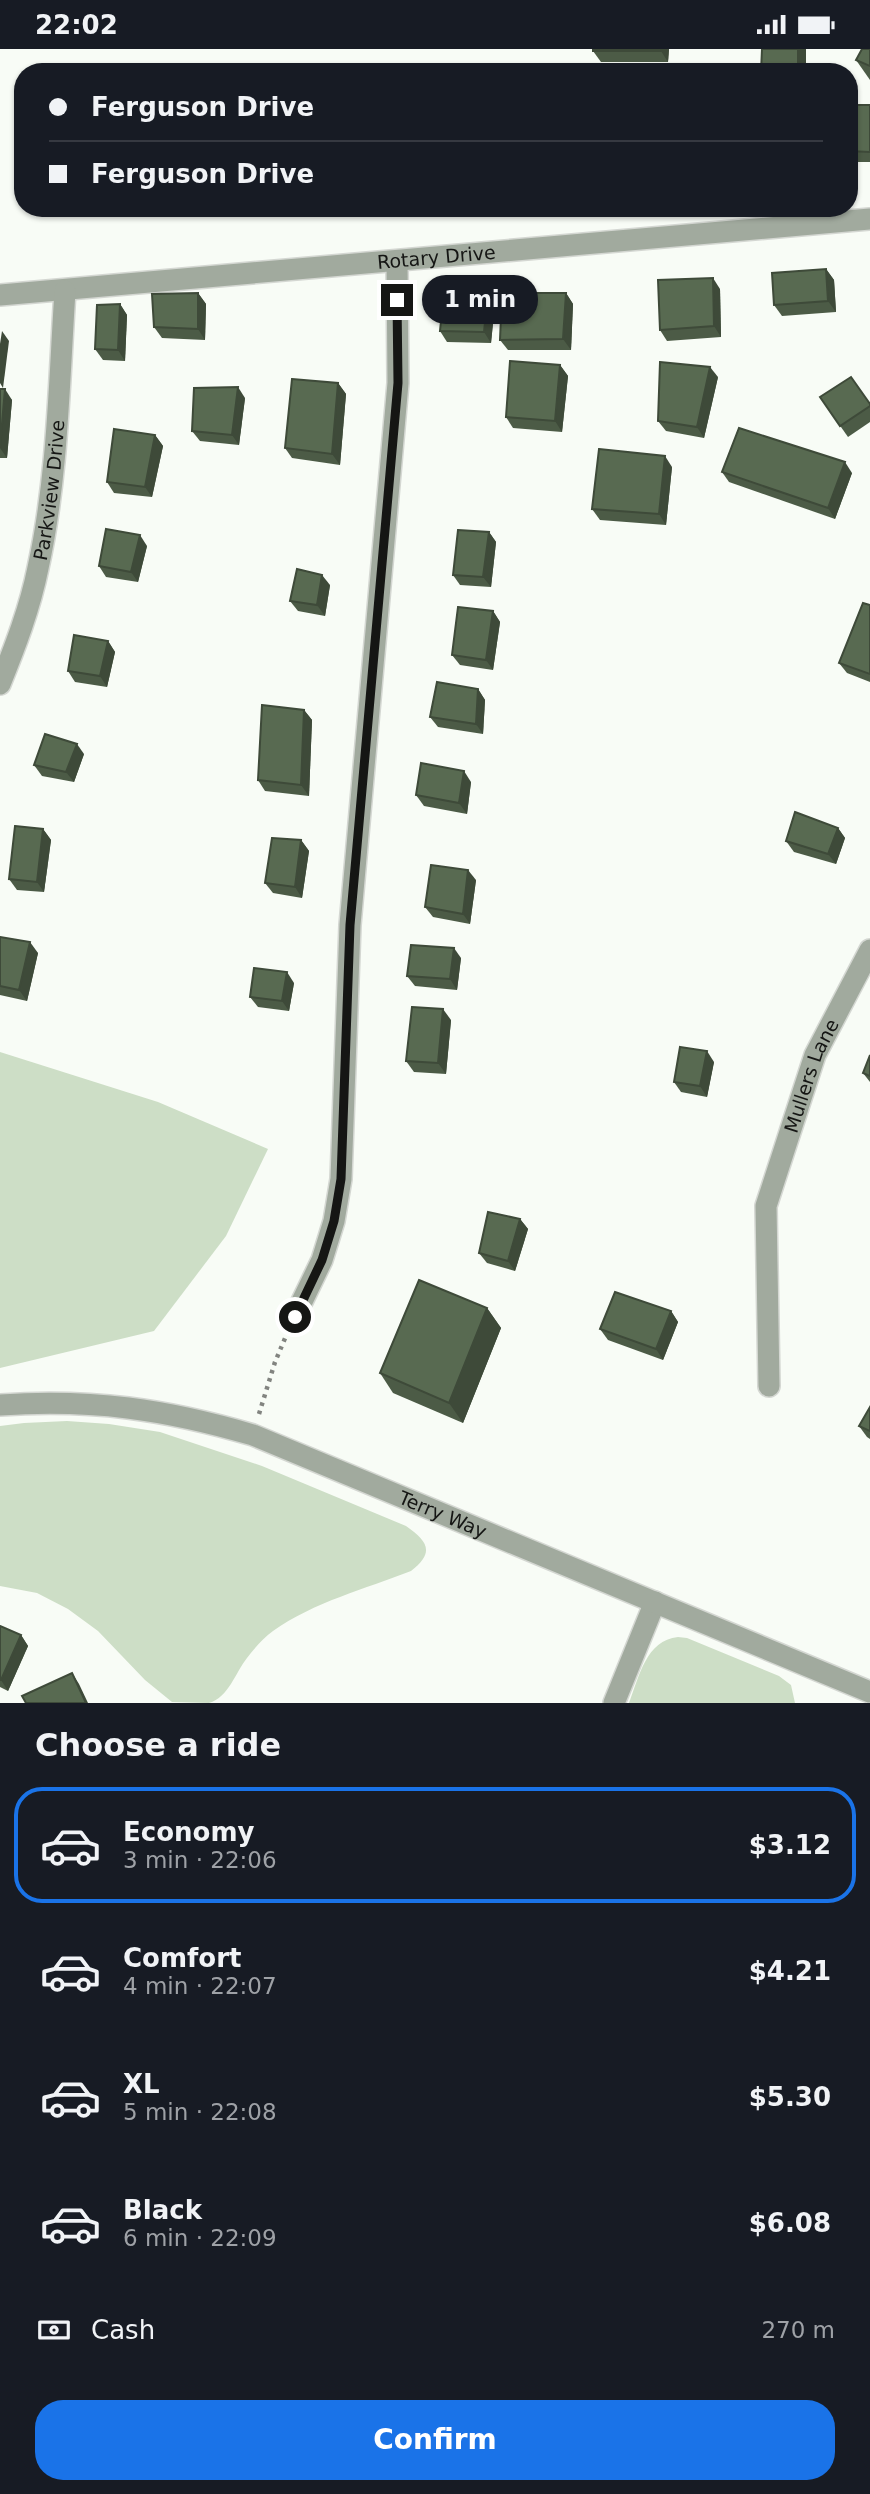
<!DOCTYPE html>
<html lang="en">
<head>
<meta charset="utf-8">
<style>
	:root { --surface:#171b24; --page:#20242c; --text:#f1f3f6; --muted:#9ea1a6; --line:#363941; --accent:#1a73e8 }
	body { margin:0; font-family:"DejaVu Sans",sans-serif; background:var(--page); color:var(--text); height:100vh; display:flex; flex-direction:column; font-size:26px; white-space:nowrap }
	* { box-sizing:border-box; margin:0 }
	p { font-size:23px; color:var(--muted) }
	.icon { flex:none; width:38px; height:38px; fill:none; stroke:currentColor; stroke-width:2; stroke-linecap:round; stroke-linejoin:round }
	.map { position:relative; height:1654px; overflow:hidden }
	.side { display:flex; flex-direction:column; background:var(--surface); flex:1 }
	.side>* { flex:none }
	.guide { position:absolute; left:14px; top:14px; width:844px; height:154px; border-radius:28px; box-shadow:0 2px 5px #0004; display:grid; align-content:center; height:154px; padding:0 35px; background:var(--surface) }
	.end { position:absolute; width:32px; height:32px; margin:-16px; border:9px solid #151614; background:#fff; box-shadow:0 0 0 4px #fff }
	.from { border-radius:50% }
	.bubble { position:absolute; height:49px; border-radius:24px; background:var(--surface); box-shadow:0 2px 5px #0004; font-size:23px; font-weight:600; line-height:49px; text-align:center }
	.guide b { display:flex; align-items:center; gap:24px; height:66px; font-size:26px }
	.guide b+b { border-top:2px solid var(--line) }
	.guide i { width:18px; height:18px; background:var(--text) }
	ul { padding:0; list-style:none }
	li { display:flex; align-items:center; gap:21px; height:116px; margin:0 14px 10px; padding:0 21px; border:4px solid transparent; border-radius:28px }
	li div { flex:1 }
	li b { display:block; font-size:26px }
	li em { font-style:normal; font-weight:600 }
	li.current { border-color:var(--accent) }
	li>.icon { width:63px; height:63px; stroke-width:1.5 }
	h2 { padding:0 35px; font-size:32px; line-height:84px }
	.pay { display:flex; align-items:center; gap:18px; height:77px; padding:0 35px; font-size:26px }
	.pay p { margin-inline-start:auto }
	.primary-button { display:flex; gap:14px; margin-top:auto; padding:14px 35px }
	.primary-button a { flex:1; height:80px; border-radius:28px; background:var(--accent); color:#fff; font-size:28px; font-weight:600; line-height:80px; text-align:center }
	.status { display:flex; justify-content:space-between; align-items:center; height:49px; padding:0 35px; background:var(--surface); direction:ltr }
	.status svg { height:19px; fill:currentColor }
	.map>svg:first-child { display:block }
	.green { fill:#cddec6 }
	.lines { fill:none; stroke-linecap:round; stroke-linejoin:round }
	.minor-casing { stroke:#d4d7d2; stroke-width:24 }
	.tertiary-casing { stroke:#d4d7d2; stroke-width:24 }
	.path { stroke:#828480; stroke-width:4.5; stroke-dasharray:3.5 5; stroke-linecap:butt }
	.minor { stroke:#a1aa9e; stroke-width:21 }
	.tertiary { stroke:#a1aa9e; stroke-width:21 }
	.wall { fill:#4c5b46 }
	.shaded-wall { fill:#3e4a39 }
	.building { fill:#586a51; stroke:#3e4a39; stroke-width:2 }
	.route { stroke:#151614; stroke-width:9 }
	.labels { text-anchor:middle; stroke-width:5; stroke-linejoin:round; paint-order:stroke }
	.street-label { font-size:19px; fill:#151614; stroke:#fff }
</style>
</head>
<body>
<div class="status"><b>22:02</b><svg viewBox="0 0 49 12"><path d="M0 12V9h3v3zM5 12V6h3v6zM10 12V3h3v9zM15 12V0h3v12zM26 1h20v11H26zM47 4h2v5h-2z"/></svg></div>
<div class="map">
<svg width="870" height="1654" viewBox="0 0 870 1654">
	<rect width="100%" height="100%" fill="#f8fcf6"/>
	<g class="green">
		<path d="M0,1003L158,1053L268,1100L226,1187L154,1282L0,1319Z"/>
		<path d="M67,1372L109,1375L160,1383L262,1417L406,1477C428,1492 435,1504 411,1522C365,1540 314,1553 273,1582C263,1589 254,1600 247,1609C235,1624 229,1648 209,1654L172,1653L145,1631L98,1582L68,1560L37,1544L0,1537V1377L24,1374Z"/>
		<path d="M678,1588L687,1589L779,1627L791,1636L795,1654H629C639,1628 646,1591 678,1588Z"/>
	</g>
	<g class="lines">
		<defs>
			<g id="minor">
				<path id="s1" d="M0,246L870,170"/>
				<path id="s2" d="M0,635C15,598 30,559 38,519C58,428 59,333 65,242"/>
				<path d="M295,1267L322,1211L334,1172L341,1130L350,876L398,334L397,212"/>
				<path id="s3" d="M769,1337L766,1157L815,1006L870,901"/>
				<path d="M614,1654L655,1553"/>
			</g>
			<g id="tertiary">
				<path id="s4" d="M0,1356C93,1350 164,1360 253,1386L870,1643"/>
			</g>
		</defs>
		<use href="#minor" class="minor-casing"/>
		<use href="#tertiary" class="tertiary-casing"/>
		<path class="path" d="M259,1365L275,1313L286,1287"/>
		<use href="#minor" class="minor"/>
		<use href="#tertiary" class="tertiary"/>
	</g>
	<g class="wall">
		<path d="M593,0H669L668,13H601L593,2Z"/>
		<path d="M870,0V31L856,11Z"/>
		<rect x="849" y="56" width="21" height="57"/>
		<path d="M41,159H77L42,161Z"/>
		<path d="M826,220L834,231L836,263L782,267L774,256Z"/>
		<path d="M720,240L721,288L667,292L660,281Z"/>
		<path d="M198,244L206,255L205,291L162,289L154,278Z"/>
		<path d="M566,244L573,255L571,301H508L500,291Z"/>
		<path d="M120,255L127,266L125,312L103,311L95,300Z"/>
		<path d="M494,264L491,294L447,293L440,282Z"/>
		<path d="M560,316L568,327L562,383L513,379L506,368Z"/>
		<path d="M718,328L704,389L666,382L658,372Z"/>
		<path d="M338,334L346,345L340,416L292,409L285,399Z"/>
		<path d="M0,340L12,351L7,409H0Z"/>
		<path d="M820,348L870,355V373L848,388Z"/>
		<path d="M245,349L239,396L200,392L192,382Z"/>
		<path d="M155,386L163,397L152,448L114,444L107,433Z"/>
		<path d="M672,418L666,476L600,471L592,460Z"/>
		<path d="M722,423L852,424L835,470L729,433Z"/>
		<path d="M489,483L496,493L491,538L460,536L453,526Z"/>
		<path d="M147,497L138,533L106,528L99,517Z"/>
		<path d="M330,536L325,567L298,562L290,552Z"/>
		<path d="M870,556V633L847,624L839,614Z"/>
		<path d="M493,562L500,573L493,621L460,616L452,606Z"/>
		<path d="M108,592L115,603L107,638L75,633L68,622Z"/>
		<path d="M478,640L485,651L483,685L438,678L430,668Z"/>
		<path d="M304,661L312,671L309,747L265,742L258,731Z"/>
		<path d="M84,705L74,733L42,727L34,716Z"/>
		<path d="M471,733L467,765L424,757L416,746Z"/>
		<path d="M838,779L845,789L836,815L794,803L786,792Z"/>
		<path d="M43,780L51,791L44,843L17,841L9,830Z"/>
		<path d="M301,791L309,802L302,849L273,844L265,834Z"/>
		<path d="M476,831L470,875L433,868L425,858Z"/>
		<path d="M0,888L38,904L27,952L0,946Z"/>
		<path d="M461,909L457,941L415,937L407,927Z"/>
		<path d="M294,934L289,962L258,958L250,948Z"/>
		<path d="M451,971L446,1025L414,1023L406,1012Z"/>
		<path d="M870,1006V1033L863,1024Z"/>
		<path d="M714,1013L707,1048L681,1043L674,1033Z"/>
		<path d="M520,1170L528,1180L515,1222L487,1214L479,1204Z"/>
		<path d="M487,1259L501,1279L463,1374L393,1344L380,1324Z"/>
		<path d="M671,1262L678,1273L663,1311L608,1291L600,1280Z"/>
		<path d="M870,1358V1390L867,1388L859,1377Z"/>
		<path d="M0,1577L21,1586L28,1597L8,1642L0,1638Z"/>
	</g>
	<g class="shaded-wall">
		<path d="M661,0H669L668,13L661,2Z"/>
		<rect x="798" y="0" width="8" height="23"/>
		<path d="M826,220L834,231L836,263L828,252Z"/>
		<path d="M713,229L720,240L721,288L714,277Z"/>
		<path d="M198,244L206,255L205,291L198,280Z"/>
		<path d="M566,244L573,255L571,301L563,290Z"/>
		<path d="M487,253L494,264L491,294L484,283Z"/>
		<path d="M120,255L127,266L125,312L118,301Z"/>
		<path d="M2,282L9,292L3,339L0,334V295Z"/>
		<path d="M560,316L568,327L562,383L555,372Z"/>
		<path d="M710,318L718,328L704,389L697,378Z"/>
		<path d="M338,334L346,345L340,416L332,405Z"/>
		<path d="M238,338L245,349L239,396L232,386Z"/>
		<path d="M5,340L12,351L7,409L0,399Z"/>
		<path d="M155,386L163,397L152,448L145,438Z"/>
		<path d="M665,407L672,418L666,476L659,465Z"/>
		<path d="M845,413L852,424L835,470L828,459Z"/>
		<path d="M489,483L496,493L491,538L483,528Z"/>
		<path d="M140,486L147,497L138,533L131,523Z"/>
		<path d="M322,526L330,536L325,567L317,556Z"/>
		<path d="M493,562L500,573L493,621L486,611Z"/>
		<path d="M108,592L115,603L107,638L100,627Z"/>
		<path d="M478,640L485,651L483,685L476,675Z"/>
		<path d="M304,661L312,671L309,747L301,736Z"/>
		<path d="M77,695L84,705L74,733L66,723Z"/>
		<path d="M464,722L471,733L467,765L459,754Z"/>
		<path d="M838,779L845,789L836,815L828,805Z"/>
		<path d="M43,780L51,791L44,843L37,833Z"/>
		<path d="M301,791L309,802L302,849L295,838Z"/>
		<path d="M468,821L476,831L470,875L463,865Z"/>
		<path d="M30,893L38,904L27,952L19,941Z"/>
		<path d="M454,899L461,909L457,941L450,930Z"/>
		<path d="M287,923L294,934L289,962L282,952Z"/>
		<path d="M443,960L451,971L446,1025L438,1014Z"/>
		<path d="M707,1002L714,1013L707,1048L700,1037Z"/>
		<path d="M520,1170L528,1180L515,1222L508,1212Z"/>
		<path d="M487,1259L501,1279L463,1374L449,1354Z"/>
		<path d="M671,1262L678,1273L663,1311L656,1300Z"/>
		<path d="M21,1586L28,1597L8,1642L1,1631Z"/>
		<path d="M72,1624L79,1635L88,1654H86Z"/>
	</g>
	<g class="building">
		<rect x="593" y="0" width="68" height="2"/>
		<path d="M762,0H798V23H761Z"/>
		<path d="M862,0H870V17L856,11Z"/>
		<path d="M849,56H870V103L849,102Z"/>
		<path d="M826,220L828,252L774,256L772,224Z"/>
		<path d="M713,229L714,277L660,281L658,231Z"/>
		<path d="M198,244V280L154,278L152,245Z"/>
		<path d="M502,244H566L563,290L500,291Z"/>
		<path d="M443,252L487,253L484,283L440,282Z"/>
		<path d="M120,255L118,301L95,300L97,256Z"/>
		<path d="M510,312L560,316L555,372L506,368Z"/>
		<path d="M660,313L710,318L697,378L658,372Z"/>
		<path d="M851,328L870,355V357L840,377L820,348Z"/>
		<path d="M292,330L338,334L332,405L285,399Z"/>
		<path d="M238,338L232,386L192,382L194,339Z"/>
		<path d="M0,340H5L0,398Z"/>
		<path d="M739,379L845,413L828,459L722,423Z"/>
		<path d="M114,380L155,386L145,438L107,433Z"/>
		<path d="M599,400L665,407L659,465L592,460Z"/>
		<path d="M106,480L140,486L131,523L99,517Z"/>
		<path d="M458,481L489,483L483,528L453,526Z"/>
		<path d="M297,520L322,526L317,556L290,552Z"/>
		<path d="M863,554L870,556V625L839,614Z"/>
		<path d="M458,558L493,562L486,611L452,606Z"/>
		<path d="M74,586L108,592L100,627L68,622Z"/>
		<path d="M437,633L478,640L476,675L430,668Z"/>
		<path d="M262,656L304,661L301,736L258,731Z"/>
		<path d="M45,685L77,695L66,723L34,716Z"/>
		<path d="M421,714L464,722L459,754L416,746Z"/>
		<path d="M795,763L838,779L828,805L786,792Z"/>
		<path d="M15,777L43,780L37,833L9,830Z"/>
		<path d="M272,789L301,791L295,838L265,834Z"/>
		<path d="M431,816L468,821L463,865L425,858Z"/>
		<path d="M0,888L30,893L19,941L0,937Z"/>
		<path d="M411,896L454,899L450,930L407,927Z"/>
		<path d="M254,919L287,923L282,952L250,948Z"/>
		<path d="M412,958L443,960L438,1014L406,1012Z"/>
		<path d="M680,998L707,1002L700,1037L674,1033Z"/>
		<path d="M870,1006V1027L863,1024Z"/>
		<path d="M488,1163L520,1170L508,1212L479,1204Z"/>
		<path d="M419,1231L487,1259L449,1354L380,1324Z"/>
		<path d="M615,1243L671,1262L656,1300L600,1280Z"/>
		<path d="M870,1358V1382L859,1377Z"/>
		<path d="M0,1577L21,1586L1,1631H0Z"/>
		<path d="M72,1624L86,1654H26L22,1647Z"/>
	</g>
	<g class="lines">
		<path class="route" d="M295,1268L322,1211L334,1172L341,1130L350,876L398,334L397,251"/>
	</g>
	<g class="labels">
		<g class="street-label">
			<text dy="7" stroke="none"><textPath href="#s1" startOffset="438">Rotary Drive</textPath></text>
			<text dy="7" stroke="none"><textPath href="#s2" startOffset="201">Parkview Drive</textPath></text>
			<text dy="7" stroke="none"><textPath href="#s3" startOffset="318">Mullers Lane</textPath></text>
			<text dy="7" stroke="none"><textPath href="#s4" startOffset="462">Terry Way</textPath></text>
		</g>
	</g>
</svg>
<i class="end from" style="left:295px;top:1268px"></i>
<i class="end" style="left:397px;top:251px"></i>
<div class="bubble" style="left:422px;top:226px;width:116px">1 min</div>
<div class="guide">
<b><i class="from"></i>Ferguson Drive</b>
<b><i></i>Ferguson Drive</b>
</div>
</div>
<section class="side">
<h2>Choose a ride</h2>
<ul>
<li class="current"><svg class="icon" aria-label="car" viewBox="0 0 24 24"><path d="M5 17H2v-5l4-1 3-4h7l3 4 3 1v5h-3M9 17h6M6 11h13"/><circle cx="7" cy="17" r="2"/><circle cx="17" cy="17" r="2"/></svg><div><b>Economy</b><p>3 min · 22:06</p></div><em>$3.12</em></li>
<li><svg class="icon" aria-label="car" viewBox="0 0 24 24"><path d="M5 17H2v-5l4-1 3-4h7l3 4 3 1v5h-3M9 17h6M6 11h13"/><circle cx="7" cy="17" r="2"/><circle cx="17" cy="17" r="2"/></svg><div><b>Comfort</b><p>4 min · 22:07</p></div><em>$4.21</em></li>
<li><svg class="icon" aria-label="car" viewBox="0 0 24 24"><path d="M5 17H2v-5l4-1 3-4h7l3 4 3 1v5h-3M9 17h6M6 11h13"/><circle cx="7" cy="17" r="2"/><circle cx="17" cy="17" r="2"/></svg><div><b>XL</b><p>5 min · 22:08</p></div><em>$5.30</em></li>
<li><svg class="icon" aria-label="car" viewBox="0 0 24 24"><path d="M5 17H2v-5l4-1 3-4h7l3 4 3 1v5h-3M9 17h6M6 11h13"/><circle cx="7" cy="17" r="2"/><circle cx="17" cy="17" r="2"/></svg><div><b>Black</b><p>6 min · 22:09</p></div><em>$6.08</em></li>
</ul>
<div class="pay"><svg class="icon" aria-label="cash" viewBox="0 0 24 24"><path d="M3 7h18v10H3z"/><circle cx="12" cy="12" r="2"/></svg>Cash<p>270 m</p></div>
<div class="primary-button"><a>Confirm</a></div>
</section>
</body>
</html>
